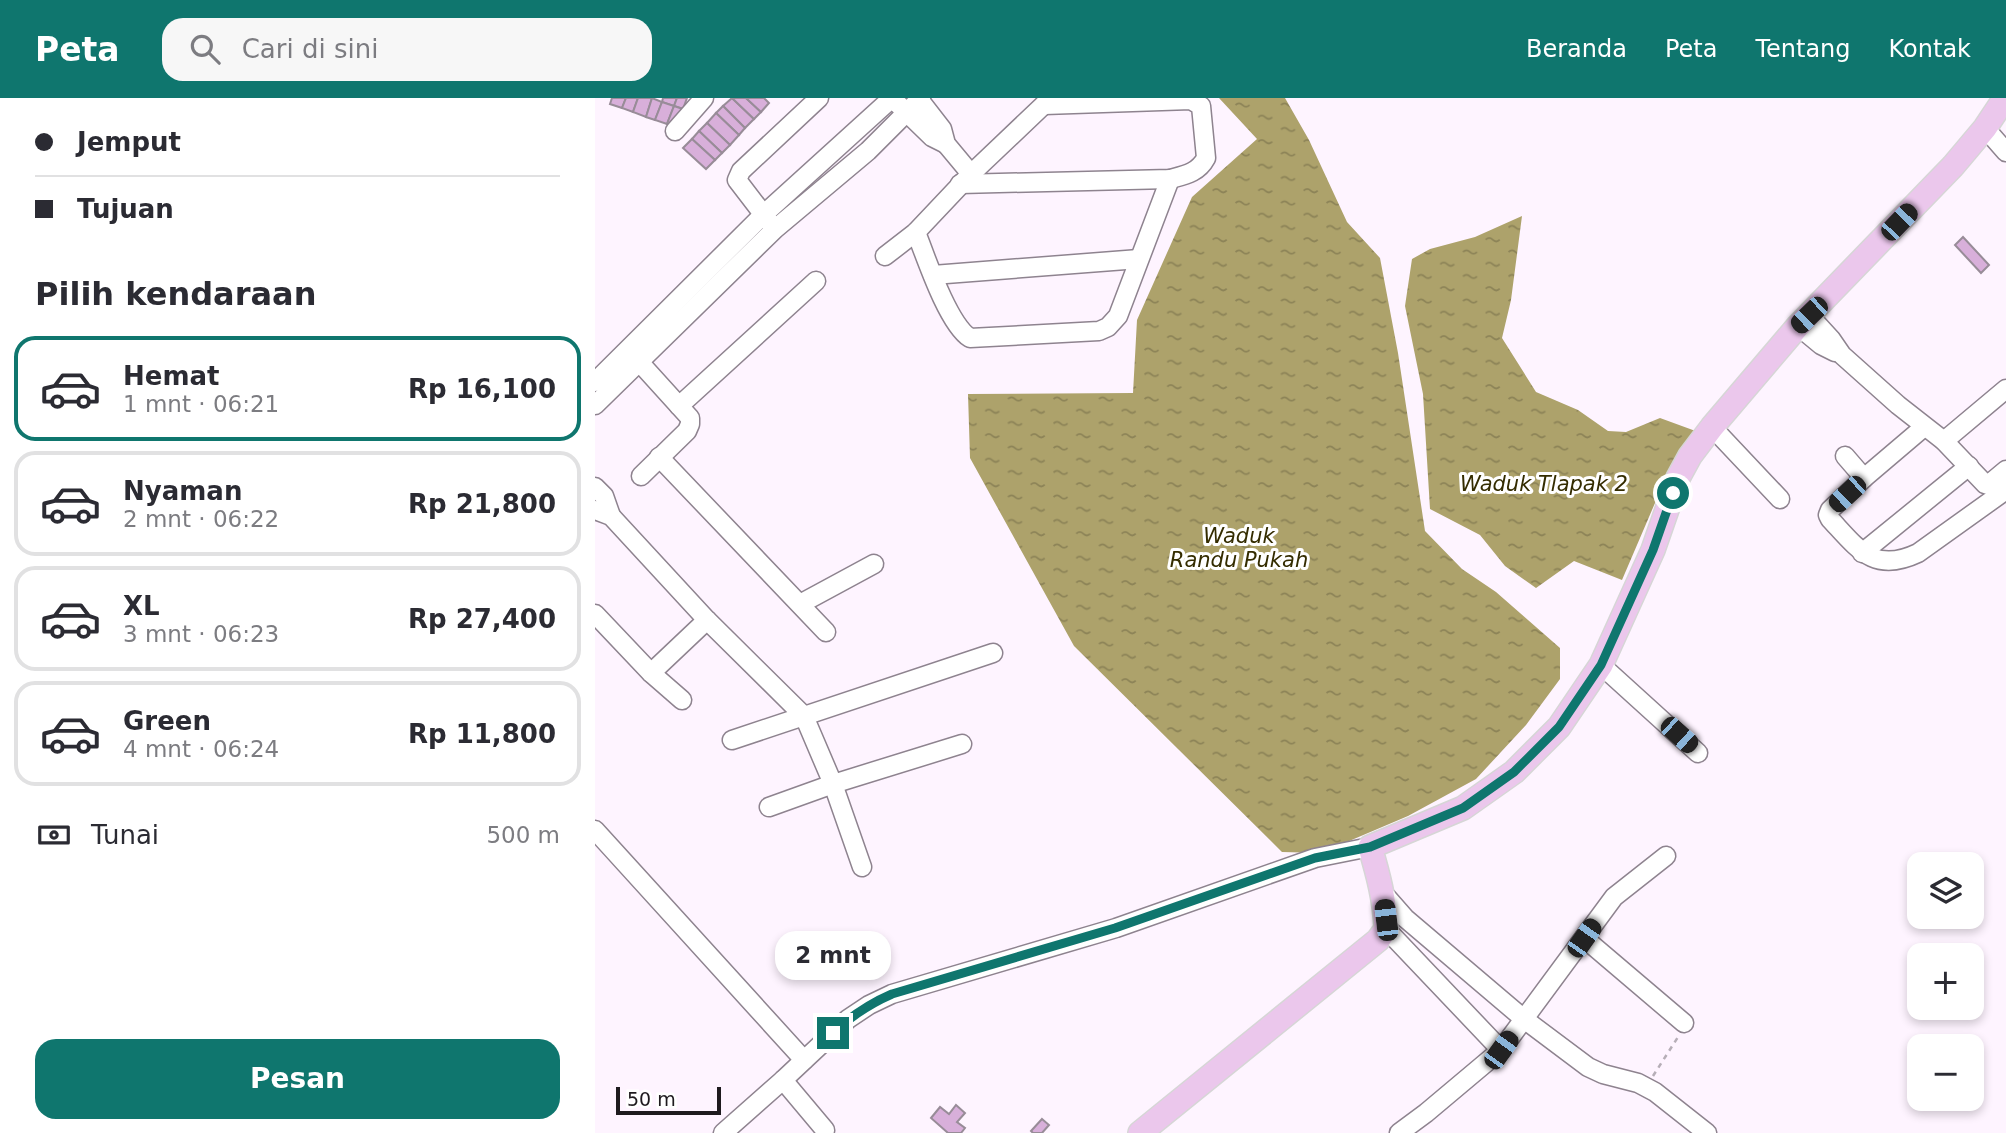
<!DOCTYPE html>
<html lang="id">
<head>
<meta charset="utf-8">
<style>
	:root { --surface:#fff; --page:#f7f7f7; --text:#2b2b33; --muted:#7c7c81; --line:#e1e1e2; --accent:#0f766e }
	body { margin:0; font-family:"DejaVu Sans",sans-serif; background:var(--page); color:var(--text); height:100vh; display:flex; flex-direction:column; font-size:26px; white-space:nowrap }
	* { box-sizing:border-box; margin:0 }
	p { font-size:23px; color:var(--muted) }
	.icon { flex:none; width:38px; height:38px; fill:none; stroke:currentColor; stroke-width:2; stroke-linecap:round; stroke-linejoin:round }
	.map { position:relative; flex:1; overflow:hidden }
	.sheet { display:flex; flex-direction:column; background:var(--surface); width:595px }
	.sheet>* { flex:none }
	.hud { display:grid; align-content:center; height:154px; padding:0 35px; background:var(--surface) }
	.controls { position:absolute; left:1312px; top:754px; display:grid; gap:14px }
	.controls a { display:grid; place-items:center; width:77px; height:77px; border-radius:14px; background:var(--surface); box-shadow:0 4px 10px #0003; font-size:35px }
	.scale { position:absolute; left:21px; bottom:18px; width:105px; box-sizing:border-box; padding-left:7px; border:4px solid #1e1a1e; border-top:0; font-size:19px; line-height:24px; white-space:nowrap; color:#1e1a1e; -webkit-text-stroke:5px #fff; paint-order:stroke }
	.end { position:absolute; width:32px; height:32px; margin:-16px; border:9px solid #0f766e; background:#fff; box-shadow:0 0 0 4px #fff }
	.from { border-radius:50% }
	.bubble { position:absolute; height:49px; border-radius:21px; background:var(--surface); box-shadow:0 4px 10px #0003; font-size:23px; font-weight:700; line-height:49px; text-align:center }
	.car { position:absolute; width:21px; height:42px; margin:-21px -10px; border-radius:9px; box-shadow:0 0 5px 2px #0007; background:linear-gradient(#222 24%,#8ab4d8 0 40%,#222 0 76%,#8ab4d8 0 86%,#222 0) }
	.hud b { display:flex; align-items:center; gap:24px; height:66px; font-size:26px }
	.hud b+b { border-top:2px solid var(--line) }
	.hud i { width:18px; height:18px; background:var(--text) }
	ul { padding:0; list-style:none }
	li { display:flex; align-items:center; gap:21px; height:105px; margin:0 14px 10px; padding:0 21px; border:4px solid var(--line); border-radius:21px }
	li div { flex:1 }
	li b { display:block; font-size:26px }
	li em { font-style:normal; font-weight:700 }
	li.current { border-color:var(--accent) }
	li>.icon { width:63px; height:63px; stroke-width:1.5 }
	h2 { padding:0 35px; font-size:32px; line-height:84px }
	.pay { display:flex; align-items:center; gap:18px; height:77px; padding:0 35px; font-size:26px }
	.pay p { margin-inline-start:auto }
	.cta { display:flex; gap:14px; margin-top:auto; padding:14px 35px }
	.cta a { flex:1; height:80px; border-radius:21px; background:var(--accent); color:#fff; font-size:28px; font-weight:700; line-height:80px; text-align:center }
	header { display:flex; align-items:center; gap:42px; box-sizing:border-box; height:98px; padding:0 35px; background:var(--accent); color:#fff }
	header strong { font-size:33px }
	nav { display:flex; gap:38px; margin-inline-start:auto; font-size:24px }
	.search { width:490px; height:63px; background:var(--page); display:flex; align-items:center; gap:18px; box-sizing:border-box; padding:0 24px; border-radius:21px; color:var(--muted); font-size:26px }
	main { display:flex; flex:1; min-height:0 }
	.map>svg:first-child { display:block }
	.water { fill:url(#water-ripples) }
	.building { fill:#d8afda; stroke:#988c98; stroke-width:2 }
	.lines { fill:none; stroke-linecap:round; stroke-linejoin:round }
	.minor-casing { stroke:#8e838f; stroke-width:21 }
	.major-casing { stroke:#d6d6d6; stroke-width:26 }
	.path { stroke:#b6aeb7; stroke-width:2.5; stroke-dasharray:5 5; stroke-linecap:butt }
	.minor { stroke:#fff; stroke-width:18 }
	.major { stroke:#ebc7ec; stroke-width:23 }
	.route { stroke:#0f766e; stroke-width:9 }
	.labels { text-anchor:middle; stroke-width:6; stroke-linejoin:round; paint-order:stroke }
	.water-label { font-size:21px; font-style:italic; fill:#342c00; stroke:#fff }
</style>
</head>
<body>
<header>
<strong>Peta</strong>
<div class="search"><svg class="icon" aria-label="search" viewBox="0 0 24 24"><circle cx="10" cy="10" r="6"/><path d="M15 15l6 6"/></svg>Cari di sini</div>
<nav><a>Beranda</a><a>Peta</a><a>Tentang</a><a>Kontak</a></nav>
</header>
<main>
<section class="sheet">
<div class="hud">
<b><i class="from"></i>Jemput</b>
<b><i></i>Tujuan</b>
</div>
<h2>Pilih kendaraan</h2>
<ul>
<li class="current"><svg class="icon" aria-label="car" viewBox="0 0 24 24"><path d="M5 17H2v-5l4-1 3-4h7l3 4 3 1v5h-3M9 17h6M6 11h13"/><circle cx="7" cy="17" r="2"/><circle cx="17" cy="17" r="2"/></svg><div><b>Hemat</b><p>1 mnt · 06:21</p></div><em>Rp 16,100</em></li>
<li><svg class="icon" aria-label="car" viewBox="0 0 24 24"><path d="M5 17H2v-5l4-1 3-4h7l3 4 3 1v5h-3M9 17h6M6 11h13"/><circle cx="7" cy="17" r="2"/><circle cx="17" cy="17" r="2"/></svg><div><b>Nyaman</b><p>2 mnt · 06:22</p></div><em>Rp 21,800</em></li>
<li><svg class="icon" aria-label="car" viewBox="0 0 24 24"><path d="M5 17H2v-5l4-1 3-4h7l3 4 3 1v5h-3M9 17h6M6 11h13"/><circle cx="7" cy="17" r="2"/><circle cx="17" cy="17" r="2"/></svg><div><b>XL</b><p>3 mnt · 06:23</p></div><em>Rp 27,400</em></li>
<li><svg class="icon" aria-label="car" viewBox="0 0 24 24"><path d="M5 17H2v-5l4-1 3-4h7l3 4 3 1v5h-3M9 17h6M6 11h13"/><circle cx="7" cy="17" r="2"/><circle cx="17" cy="17" r="2"/></svg><div><b>Green</b><p>4 mnt · 06:24</p></div><em>Rp 11,800</em></li>
</ul>
<div class="pay"><svg class="icon" aria-label="cash" viewBox="0 0 24 24"><path d="M3 7h18v10H3z"/><circle cx="12" cy="12" r="2"/></svg>Tunai<p>500 m</p></div>
<div class="cta"><a>Pesan</a></div>
</section>
<div class="map">
<svg width="1411" height="1035" viewBox="0 0 1411 1035">
	<defs>
		<pattern id="water-ripples" width="26" height="14" patternUnits="userSpaceOnUse" patternTransform="scale(1.75)"><rect width="26" height="14" fill="#ada26b"/><path d="M2 4q2-2 4 0t4 0M15 11q2-2 4 0t4 0" fill="none" stroke="#8c8357"/></pattern>
	</defs>
	<rect width="100%" height="100%" fill="#fef4ff"/>
	<g class="water">
		<path d="M624,0H690L714,42L752,124L785,160L803,255L830,433L867,471L901,494L965,550V581L931,627L881,681L813,718L726,755L687,754L479,548L375,360L373,296L538,295L542,222L597,99L662,41Z"/>
		<path d="M927,118L916,202L907,240L941,294L983,312L1013,333L1031,334L1065,320L1106,335L1066,391L1027,482L979,463L941,490L910,468L885,437L835,411L828,296L810,208L817,161L835,151L880,139Z"/>
	</g>
	<g class="building">
		<path d="M17,0H31L27,10L15,6Z"/>
		<path d="M31,0H43L38,14L27,10Z"/>
		<path d="M43,0H57L51,19L38,14Z"/>
		<path d="M57,0L67,4L60,22L51,19Z"/>
		<path d="M68,0H82L79,8L67,4Z"/>
		<path d="M82,0H92L88,11L79,8Z"/>
		<path d="M137,0L159,21L150,30L128,8Z"/>
		<path d="M137,0H151L166,14L159,21Z"/>
		<path d="M151,0H169L174,5L166,14Z"/>
		<path d="M67,4L79,8L72,26L60,22Z"/>
		<path d="M79,8L88,11L82,30L72,26Z"/>
		<path d="M128,8L150,30L144,37L121,15Z"/>
		<path d="M121,15L144,37L135,47L112,25Z"/>
		<path d="M112,25L135,47L127,55L104,33Z"/>
		<path d="M104,33L127,55L120,62L97,41Z"/>
		<path d="M97,41L120,62L111,71L88,50Z"/>
		<path d="M1368,139L1394,167L1386,175L1360,147Z"/>
		<path d="M361,1007L370,1015L362,1024L370,1030L366,1035H353L336,1020L345,1009L354,1016Z"/>
		<path d="M447,1021L454,1027L447,1035H438L436,1033Z"/>
	</g>
	<g class="lines">
		<defs>
			<g id="minor">
				<path d="M323,0L347,31L351,46L376,76L456,0"/>
				<path d="M303,6L337,39L351,46"/>
				<path d="M1390,30L1411,54"/>
				<path d="M80,33L109,0"/>
				<path d="M365,86L575,81C590,77 603,75 611,60L606,8L596,2L449,7"/>
				<path d="M175,125L142,82L146,73L224,0"/>
				<path d="M321,134C331,160 353,226 375,240L504,233L513,229L523,218L575,81"/>
				<path d="M290,158L321,134L373,79"/>
				<path d="M338,177L544,161"/>
				<path d="M1214,217L1236,241L1247,257L1303,307L1349,343L1390,386L1393,387L1411,372"/>
				<path d="M1203,228L1226,247L1240,254"/>
				<path d="M37,256L95,320V326L92,333L46,378"/>
				<path d="M0,284L168,117L297,0"/>
				<path d="M0,307L180,131L273,53L326,0"/>
				<path d="M84,308L221,183"/>
				<path d="M1117,329L1185,401"/>
				<path d="M1329,329L1269,380L1235,412L1233,417L1235,421C1263,451 1279,476 1323,455L1411,392"/>
				<path d="M1349,343L1411,291"/>
				<path d="M1250,358L1269,380"/>
				<path d="M64,359L231,534"/>
				<path d="M0,389L9,398L16,418"/>
				<path d="M0,412L16,418L112,522L209,618L238,686L267,769"/>
				<path d="M1267,455L1374,368"/>
				<path d="M205,506L279,466"/>
				<path d="M0,516L56,575L87,602"/>
				<path d="M1006,567L1103,655"/>
				<path d="M56,575L112,522"/>
				<path d="M137,642L398,555"/>
				<path d="M174,709L238,686L367,646"/>
				<path d="M0,732L209,962"/>
				<path d="M788,795L810,820L929,921L993,969L1008,976L1043,985L1060,994L1112,1035"/>
				<path d="M791,831L906,952"/>
				<path d="M989,840L1089,925"/>
				<path d="M188,982L230,1032"/>
				<path d="M128,1035L188,982L253,921L274,907L297,896L521,830L720,760L775,749"/>
				<path d="M804,1035L831,1015L906,952L1019,799L1071,758"/>
			</g>
			<path id="major" d="M545,1035L783,842L791,831C790,802 783,776 775,749L868,710L919,674L964,629L1006,567L1058,452L1083,380L1095,358L1117,329L1203,228L1358,68L1390,30L1410,0"/>
		</defs>
		<use href="#minor" class="minor-casing"/>
		<use href="#major" class="major-casing"/>
		<path class="path" d="M1058,978L1083,939"/>
		<use href="#minor" class="minor"/>
		<use href="#major" class="major"/>
	</g>
	<g class="lines">
		<path class="route" d="M238,935C256,918 274,906 297,896L520,830L720,760L775,749L868,710L919,674L964,629L1006,567L1058,452L1078,395"/>
	</g>
	<g class="labels">
		<g class="water-label">
			<text x="949" y="393">Waduk Tlapak 2</text>
			<text x="644" y="445">Waduk<tspan x="644" dy="24">Randu Pukah</tspan></text>
		</g>
	</g>
</svg>
<div class="controls">
<a><svg class="icon" aria-label="layers" viewBox="0 0 24 24"><path d="M12 4l9 5-9 5-9-5zM3 14l9 5 9-5"/></svg></a>
<a>+</a>
<a>−</a>
</div>
<div class="scale">50 m</div>
<i class="end from" style="left:1078px;top:395px"></i>
<i class="end" style="left:238px;top:935px"></i>
<div class="bubble" style="left:180px;top:833px;width:116px">2 mnt</div>
<i class="car" style="left:1304px;top:124px;rotate:44deg"></i>
<i class="car" style="left:1214px;top:217px;rotate:226deg"></i>
<i class="car" style="left:1252px;top:396px;rotate:227deg"></i>
<i class="car" style="left:1084px;top:637px;rotate:132deg"></i>
<i class="car" style="left:791px;top:822px;rotate:353deg"></i>
<i class="car" style="left:989px;top:840px;rotate:35deg"></i>
<i class="car" style="left:906px;top:952px;rotate:36deg"></i>
</div>
</main>
</body>
</html>
